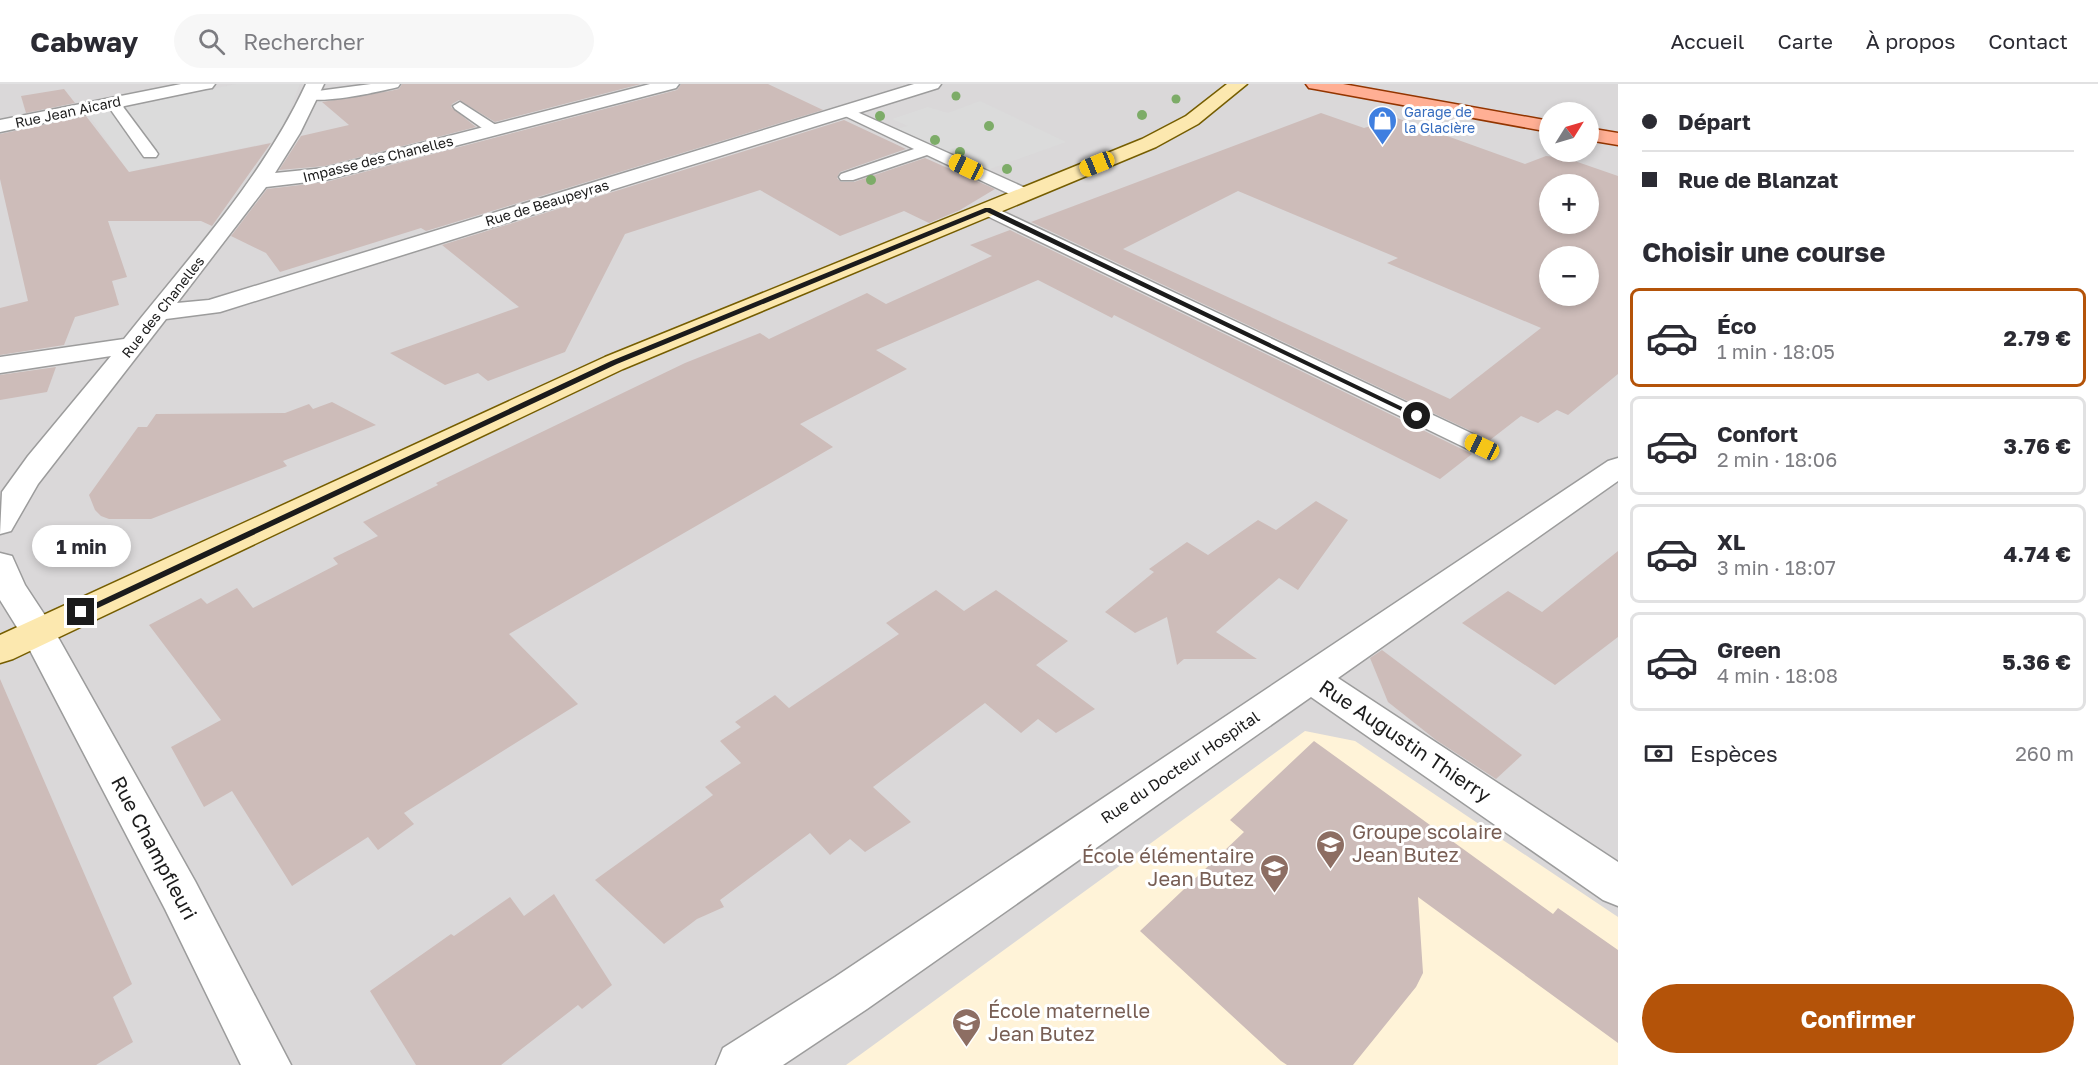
<!DOCTYPE html>
<html lang="fr">
<head>
<meta charset="utf-8">
<style>
	:root { --surface:#fff; --page:#f7f7f7; --text:#2b2b33; --muted:#7c7c81; --line:#e1e1e2; --accent:#b45309 }
	body { margin:0; font-family:"Golos Text",sans-serif; background:var(--page); color:var(--text); height:100vh; display:flex; flex-direction:column; font-size:22px; white-space:nowrap }
	* { box-sizing:border-box; margin:0 }
	p { font-size:20px; color:var(--muted) }
	.icon { flex:none; width:33px; height:33px; fill:none; stroke:currentColor; stroke-width:2; stroke-linecap:round; stroke-linejoin:round }
	.map { position:relative; flex:1; overflow:hidden }
	.panel { display:flex; flex-direction:column; background:var(--surface); width:480px }
	.panel>* { flex:none }
	.hud { display:grid; align-content:center; height:132px; padding:0 24px; background:var(--surface) }
	.needle { width:39px; rotate:53deg }
	.tools { position:absolute; left:1539px; top:18px; display:grid; gap:12px }
	.tools a { display:grid; place-items:center; width:60px; height:60px; border-radius:50%; background:var(--surface); box-shadow:0 3px 9px #0003; font-size:30px }
	.end { position:absolute; width:27px; height:27px; margin:-14px; border:8px solid #1b1b1b; background:#fff; box-shadow:0 0 0 3px #fff }
	.from { border-radius:50% }
	.bubble { position:absolute; height:42px; border-radius:21px; background:var(--surface); box-shadow:0 3px 9px #0003; font-size:20px; font-weight:700; line-height:42px; text-align:center }
	.car { position:absolute; width:18px; height:36px; margin:-18px -9px; border-radius:8px; box-shadow:0 0 4px 2px #0007; background:linear-gradient(#f5c518 24%,#345 0 40%,#f5c518 0 76%,#345 0 86%,#f5c518 0) }
	.hud b { display:flex; align-items:center; gap:21px; height:57px; font-size:22px }
	.hud b+b { border-top:2px solid var(--line) }
	.hud i { width:15px; height:15px; background:var(--text) }
	ul { padding:0; list-style:none }
	li { display:flex; align-items:center; gap:18px; height:99px; margin:0 12px 9px; padding:0 12px; border:3px solid var(--line); border-radius:9px }
	li div { flex:1 }
	li b { display:block; font-size:22px }
	li em { font-style:normal; font-weight:700 }
	li.active { border-color:var(--accent) }
	li>.icon { width:54px; height:54px; stroke-width:1.5 }
	h2 { padding:0 24px; font-size:27px; line-height:72px }
	.pay { display:flex; align-items:center; gap:15px; height:66px; padding:0 24px; font-size:22px }
	.pay p { margin-inline-start:auto }
	.action { display:flex; gap:12px; margin-top:auto; padding:12px 24px }
	.action a { flex:1; height:69px; border-radius:36px; background:var(--accent); color:#fff; font-size:24px; font-weight:700; line-height:69px; text-align:center }
	header { display:flex; align-items:center; gap:36px; box-sizing:border-box; height:84px; padding:0 30px; background:var(--surface); border-bottom:2px solid var(--line) }
	header strong { font-size:28px }
	nav { display:flex; gap:33px; margin-inline-start:auto; font-size:21px }
	.search { width:420px; height:54px; background:var(--page); display:flex; align-items:center; gap:15px; box-sizing:border-box; padding:0 21px; border-radius:33px; color:var(--muted); font-size:22px }
	main { display:flex; flex:1; min-height:0 }
	.map>svg:first-child { display:block }
	.residential { fill:#dad8d9; fill-rule:evenodd }
	.education { fill:#fff3d8 }
	.parking { fill:#dbdbdb }
	.building { fill:#cdbcb9; fill-rule:evenodd }
	.lines { fill:none; stroke-linecap:round; stroke-linejoin:round }
	.lane-casing { stroke:#9c9c9c; stroke-width:3 }
	.street-casing { stroke:#9c9c9c; stroke-width:3 }
	.secondary-casing { stroke:#755d00; stroke-width:3 }
	.primary-casing { stroke:#933500; stroke-width:3 }
	.lane { fill:#fff; fill-rule:evenodd }
	.street { fill:#fff; fill-rule:evenodd }
	.secondary { fill:#fce8af; fill-rule:evenodd }
	.primary { fill:#ffaf94; fill-rule:evenodd }
	.tree { fill:#7dac68 }
	.route { fill:#1b1b1b }
	.labels { text-anchor:middle; stroke-width:6; stroke-linejoin:round; paint-order:stroke }
	.far-street-label { font-size:14px; fill:#1b1b1b; stroke:#fff }
	.far-shop-label { font-size:14px; fill:#366cbe; stroke:#fff; text-anchor:start }
	.street-label { font-size:16px; fill:#1b1b1b; stroke:#fff }
	.near-street-label { font-size:20px; fill:#1b1b1b; stroke:#fff }
	.near-education-label { font-size:20px; fill:#785e54; stroke:#fff; text-anchor:start }
</style>
</head>
<body>
<header>
<strong>Cabway</strong>
<div class="search"><svg class="icon" aria-label="search" viewBox="0 0 24 24"><circle cx="10" cy="10" r="6"/><path d="M15 15l6 6"/></svg>Rechercher</div>
<nav><a>Accueil</a><a>Carte</a><a>À propos</a><a>Contact</a></nav>
</header>
<main>
<div class="map">
<svg width="1618" height="981" viewBox="0 0 1618 981">
	<rect width="100%" height="100%" fill="#eee5e0"/>
	<path class="residential" d="M0,0H1618V981H0ZM1550,28H1588V68H1550ZM1550,100H1588V140H1550ZM1550,172H1588V212H1550Z"/>
	<path class="education" d="M1305,647L1355,657L1618,833V981H846Z"/>
	<g class="parking">
		<path d="M236,0H300L277,57L128,88L89,31Z"/>
		<path d="M980,17L1066,58L987,86L896,45L908,42L892,35L928,23L948,29Z"/>
	</g>
	<g class="building">
		<path d="M402,0H641L495,38L459,16L452,20L451,23L476,43L325,82L279,86L301,52L349,41L322,18L390,7L399,5Z"/>
		<path d="M681,0H768L823,26L426,147L421,144L280,188L266,169L231,152L267,105L326,98L677,6Z"/>
		<path d="M64,5L75,19L26,29L21,12Z"/>
		<path d="M1321,29L1364,44L1397,34L1525,80L1546,72L1566,74L1618,92V290L1568,331L1557,326L1538,339L1521,332L1490,356L1031,138ZM1550,100H1588V140H1550ZM1238,107L1398,174L1387,179L1541,244L1450,315L1123,165ZM1550,172H1588V212H1550Z"/>
		<path d="M86,32L129,88L271,59L212,142L201,137H108L127,193L112,197L119,221L75,233L64,261L0,271V224L28,217L0,95V50Z"/>
		<path d="M844,36L906,65L840,88L837,94L841,98H854L925,74L995,105L960,126L929,139L904,127L840,152L760,106L625,150L565,268L488,297L478,289L445,301L390,269L519,223L442,161Z"/>
		<path d="M1010,146L1472,370L1440,395L1114,231L1112,234L1038,196L876,266L907,285L800,340L833,363L509,550L578,620L404,729L414,740L378,766L368,753L292,802L232,707L204,723L171,663L221,636L149,541L201,514L207,520L237,504L253,524L338,480L333,474L378,452L363,438L438,401L436,399L685,279L760,249L769,255L867,209L886,220L992,172L970,161Z"/>
		<path d="M56,283L47,308L0,316V291Z"/>
		<path d="M332,318L376,341L283,377L287,382L151,435H109L101,432L95,426L89,411L138,343H147L156,330L285,329L309,320L313,325Z"/>
		<path d="M1316,417L1348,436L1298,506L1279,494L1216,548L1257,575H1184L1177,581L1167,533L1135,549L1105,528L1154,488L1149,485L1187,458L1208,471L1258,436L1276,446Z"/>
		<path d="M1618,467V553L1555,601L1462,539L1508,507L1542,528Z"/>
		<path d="M936,506L964,527L996,506L1068,557L1036,581L1095,625L1056,649L1038,635L1021,649L985,619L873,703L911,738L865,768L850,755L830,771L810,749L720,816L724,823L697,835L664,860L595,796L713,711L705,703L741,679L720,657L741,643L735,638L775,611L789,624L899,550L886,539Z"/>
		<path d="M1382,566L1522,671L1496,695L1436,656L1388,618L1370,574Z"/>
		<path d="M0,595L132,900L113,913L133,958L96,981H0Z"/>
		<path d="M1314,657L1553,830L1558,824L1618,866V959L1418,813L1423,889L1416,903L1353,981H1287L1281,977L1140,847L1244,748L1230,736Z"/>
		<path d="M554,810L612,901L582,925L578,921L501,981H416L370,907L451,850L454,852L510,813L524,832Z"/>
	</g>
	<g class="lines">
		<defs>
			<g id="lane">
				<path d="M371,0H400L398,3C382,7 313,23 303,12L310,8Z"/>
				<path d="M113,15L118,16L156,67L158,70L156,73H144L106,19Z"/>
				<path d="M460,18L499,43L502,46L499,49H489L455,25L453,22Z"/>
				<path d="M846,23L1030,106L1032,110L1030,114H1018L927,71L853,96H841L839,93L841,90L914,65L841,30L839,27L841,24Z"/>
				<path d="M987,120L1490,358L1494,363L1490,368L1482,370L1474,368L981,129L978,125L981,121Z"/>
			</g>
			<g id="street">
				<path d="M181,0H215L212,4L206,5L0,48V36Z"/>
				<path d="M306,0H324L300,49L275,89L325,84L650,0H679L676,4L325,96L266,103L177,219L209,216L914,0H941L938,4L220,228L166,235L38,400L11,447L0,450L2,408L28,372L111,272L0,289V273L124,255C189,173 262,95 306,0Z"/>
				<path d="M1618,374V397L1338,594L1618,778V822L1603,816L1311,613L867,925L783,981H716L723,964L835,893L1608,377Z"/>
				<path d="M0,469L12,472L25,501L50,539L195,797L291,981H241L165,825L23,553L0,516Z"/>
			</g>
			<path id="secondary" d="M1227,0H1247L1198,40L1156,63L623,285L13,575L0,579V551L605,273L1142,55L1186,32Z"/>
			<g id="primary">
				<path d="M1306,0H1343L1550,37V48L1315,5L1309,4Z"/>
				<path d="M1588,44L1618,49V61L1588,56Z"/>
			</g>
		</defs>
		<use href="#lane" class="lane-casing"/>
		<use href="#street" class="street-casing"/>
		<use href="#secondary" class="secondary-casing"/>
		<use href="#primary" class="primary-casing"/>
		<use href="#lane" class="lane"/>
		<use href="#street" class="street"/>
		<use href="#secondary" class="secondary"/>
		<use href="#primary" class="primary"/>
	</g>
	<g class="tree">
		<circle cx="956" cy="12" r="4.5"/>
		<circle cx="1176" cy="15" r="4.5"/>
		<circle cx="1142" cy="31" r="5"/>
		<circle cx="880" cy="32" r="5"/>
		<circle cx="989" cy="42" r="5"/>
		<circle cx="935" cy="56" r="5"/>
		<circle cx="960" cy="68" r="5"/>
		<circle cx="1007" cy="85" r="5"/>
		<circle cx="871" cy="96" r="5"/>
	</g>
	<path class="route" d="M985,124H990L1421,332L1414,333L987,128L617,280L85,530L81,531L76,528L611,277Z"/>
	<defs>
		<symbol id="shop-pin" viewBox="-11 -11 22 30"><path d="M0 17L-7.5 6A9.5 9.5 0 1 1 7.5 6Z" fill="#3f7fe0" stroke="#fff"/><path d="M-5-2.5h2.3a2.7 3.5 0 0 1 5.4 0H5L5.5 6h-11ZM-1.5-2.5h3a1.5 2.3 0 0 0-3 0Z" fill="#fff"/></symbol>
		<symbol id="school-pin" viewBox="-11 -11 22 30"><path d="M0 17L-7.5 6A9.5 9.5 0 1 1 7.5 6Z" fill="#8d6e63" stroke="#fff"/><path d="M0-5L7-2L0 1L-7-2ZM-4 1L0 2.5L4 1V4Q0 6-4 4Z" fill="#fff"/></symbol>
	</defs>
	<g fill-rule="evenodd">
		<use href="#shop-pin" x="1366" y="20" width="33" height="45"/>
		<use href="#school-pin" x="1314" y="744" width="33" height="45"/>
		<use href="#school-pin" x="1258" y="768" width="33" height="45"/>
		<use href="#school-pin" x="950" y="922" width="33" height="45"/>
	</g>
	<g class="labels">
		<g class="far-street-label">
			<text transform="translate(68 28) rotate(-12)" y="5">Rue Jean Aicard</text>
			<text transform="translate(378 75) rotate(-14)" y="5">Impasse des Chanelles</text>
			<text transform="translate(547 119) rotate(-17)" y="5">Rue de Beaupeyras</text>
			<text transform="translate(163 223) rotate(-52)" y="5">Rue des Chanelles</text>
		</g>
		<g class="far-shop-label">
			<text x="1404" y="33">Garage de<tspan x="1404" dy="16">la Glacière</tspan></text>
		</g>
		<g class="street-label">
			<text transform="translate(1180 683) rotate(-34)" y="6">Rue du Docteur Hospital</text>
		</g>
		<g class="near-street-label">
			<text transform="translate(1405 657) rotate(34)" y="7">Rue Augustin Thierry</text>
			<text transform="translate(154 764) rotate(62)" y="7">Rue Champfleuri</text>
		</g>
		<g class="near-education-label">
			<text x="1352" y="755">Groupe scolaire<tspan x="1352" dy="23">Jean Butez</tspan></text>
			<text x="1254" y="779" text-anchor="end">École élémentaire<tspan x="1254" dy="23">Jean Butez</tspan></text>
			<text x="988" y="934">École maternelle<tspan x="988" dy="23">Jean Butez</tspan></text>
		</g>
	</g>
</svg>
<div class="tools">
<a><svg class="needle" viewBox="-14 -14 28 28"><path d="M0-13l5 13h-10z" fill="#e53935"/><path d="M0 13l5-13h-10z" fill="#7c7c81"/></svg></a>
<a>+</a>
<a>−</a>
</div>
<i class="end from" style="left:1417px;top:332px"></i>
<i class="end" style="left:81px;top:528px"></i>
<div class="bubble" style="left:32px;top:441px;width:99px">1 min</div>
<i class="car" style="left:1097px;top:80px;rotate:248deg"></i>
<i class="car" style="left:966px;top:83px;rotate:295deg"></i>
<i class="car" style="left:1482px;top:363px;rotate:295deg"></i>
</div>
<section class="panel">
<div class="hud">
<b><i class="from"></i>Départ</b>
<b><i></i>Rue de Blanzat</b>
</div>
<h2>Choisir une course</h2>
<ul>
<li class="active"><svg class="icon" aria-label="car" viewBox="0 0 24 24"><path d="M5 17H2v-5l4-1 3-4h7l3 4 3 1v5h-3M9 17h6M6 11h13"/><circle cx="7" cy="17" r="2"/><circle cx="17" cy="17" r="2"/></svg><div><b>Éco</b><p>1 min · 18:05</p></div><em>2.79 €</em></li>
<li><svg class="icon" aria-label="car" viewBox="0 0 24 24"><path d="M5 17H2v-5l4-1 3-4h7l3 4 3 1v5h-3M9 17h6M6 11h13"/><circle cx="7" cy="17" r="2"/><circle cx="17" cy="17" r="2"/></svg><div><b>Confort</b><p>2 min · 18:06</p></div><em>3.76 €</em></li>
<li><svg class="icon" aria-label="car" viewBox="0 0 24 24"><path d="M5 17H2v-5l4-1 3-4h7l3 4 3 1v5h-3M9 17h6M6 11h13"/><circle cx="7" cy="17" r="2"/><circle cx="17" cy="17" r="2"/></svg><div><b>XL</b><p>3 min · 18:07</p></div><em>4.74 €</em></li>
<li><svg class="icon" aria-label="car" viewBox="0 0 24 24"><path d="M5 17H2v-5l4-1 3-4h7l3 4 3 1v5h-3M9 17h6M6 11h13"/><circle cx="7" cy="17" r="2"/><circle cx="17" cy="17" r="2"/></svg><div><b>Green</b><p>4 min · 18:08</p></div><em>5.36 €</em></li>
</ul>
<div class="pay"><svg class="icon" aria-label="cash" viewBox="0 0 24 24"><path d="M3 7h18v10H3z"/><circle cx="12" cy="12" r="2"/></svg>Espèces<p>260 m</p></div>
<div class="action"><a>Confirmer</a></div>
</section>
</main>
</body>
</html>
